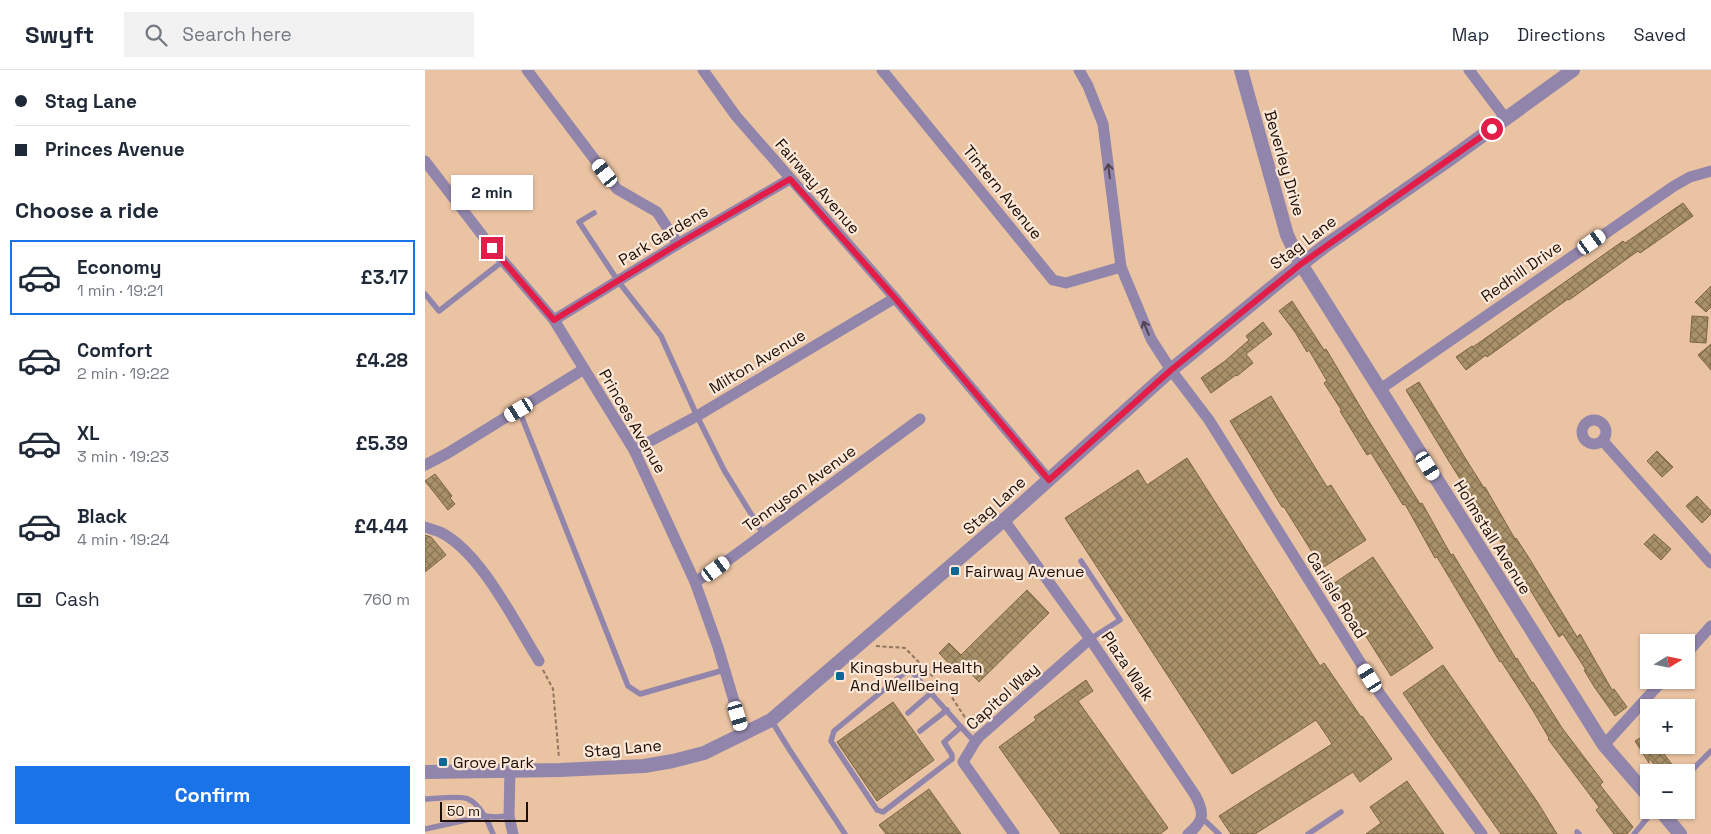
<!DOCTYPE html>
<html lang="en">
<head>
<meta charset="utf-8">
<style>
	:root { --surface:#fff; --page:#f2f2f3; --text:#1f2937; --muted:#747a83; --line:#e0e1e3; --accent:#1a73e8 }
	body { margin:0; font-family:"Space Grotesk",sans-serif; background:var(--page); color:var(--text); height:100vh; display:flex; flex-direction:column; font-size:19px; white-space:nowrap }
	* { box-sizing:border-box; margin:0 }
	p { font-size:16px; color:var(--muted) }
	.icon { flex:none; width:28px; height:28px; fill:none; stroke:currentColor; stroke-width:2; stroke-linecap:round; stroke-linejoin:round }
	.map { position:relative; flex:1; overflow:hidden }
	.side { display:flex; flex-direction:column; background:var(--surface); width:425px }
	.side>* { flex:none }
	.guide { display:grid; align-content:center; height:110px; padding:0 15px; background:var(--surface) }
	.needle { width:32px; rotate:80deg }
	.buttons { position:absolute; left:1215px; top:564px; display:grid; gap:10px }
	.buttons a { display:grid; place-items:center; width:55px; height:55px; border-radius:0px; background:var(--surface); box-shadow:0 1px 4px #0004; font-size:25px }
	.scale { position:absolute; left:15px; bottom:12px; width:88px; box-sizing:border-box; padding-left:5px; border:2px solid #1d0f05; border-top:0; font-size:14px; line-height:18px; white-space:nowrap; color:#1d0f05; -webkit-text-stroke:4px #fce8d8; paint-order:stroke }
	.end { position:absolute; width:22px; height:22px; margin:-11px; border:6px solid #e11d48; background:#fff; box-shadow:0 0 0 2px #fff }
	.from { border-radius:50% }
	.bubble { position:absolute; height:35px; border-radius:0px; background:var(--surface); box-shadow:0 1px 4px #0004; font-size:16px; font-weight:600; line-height:35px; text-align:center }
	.car { position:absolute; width:15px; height:30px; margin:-15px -8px; border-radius:6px; box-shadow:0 0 4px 1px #0007; background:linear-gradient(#fff 24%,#345 0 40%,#fff 0 76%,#345 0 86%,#fff 0) }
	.guide b { display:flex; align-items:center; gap:18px; height:48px; font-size:19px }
	.guide b+b { border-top:1px solid var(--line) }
	.guide i { width:12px; height:12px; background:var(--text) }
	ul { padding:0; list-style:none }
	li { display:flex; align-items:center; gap:15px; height:75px; margin:0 10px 8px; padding:0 5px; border:2px solid transparent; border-radius:0px }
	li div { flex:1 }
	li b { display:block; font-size:19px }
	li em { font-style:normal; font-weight:600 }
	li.current { border-color:var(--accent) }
	li>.icon { width:45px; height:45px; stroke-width:1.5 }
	h2 { padding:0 15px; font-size:22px; line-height:60px }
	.pay { display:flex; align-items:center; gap:12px; height:55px; padding:0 15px; font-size:19px }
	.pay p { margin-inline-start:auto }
	.cta { display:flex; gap:10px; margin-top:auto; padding:10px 15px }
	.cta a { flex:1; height:58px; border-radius:0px; background:var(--accent); color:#fff; font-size:20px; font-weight:600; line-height:58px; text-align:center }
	header { display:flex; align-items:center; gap:30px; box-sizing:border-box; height:70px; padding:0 25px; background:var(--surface); border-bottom:1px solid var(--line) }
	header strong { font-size:24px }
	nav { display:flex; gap:28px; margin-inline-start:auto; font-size:18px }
	.search { width:350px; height:45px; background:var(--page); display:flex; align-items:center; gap:12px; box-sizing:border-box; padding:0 18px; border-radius:0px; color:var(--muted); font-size:19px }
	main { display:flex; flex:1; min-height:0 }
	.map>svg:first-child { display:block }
	.building { fill:url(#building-cross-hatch); stroke:#7c653f }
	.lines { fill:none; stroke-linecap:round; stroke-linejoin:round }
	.path { stroke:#91755e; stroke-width:2; stroke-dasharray:4 2.5; stroke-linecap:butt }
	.service { stroke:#9185ab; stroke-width:5.5 }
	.minor { stroke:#9185ab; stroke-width:11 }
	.tertiary { stroke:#9185ab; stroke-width:14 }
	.oneway { stroke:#514450 }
	.route { stroke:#e11d48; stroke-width:6 }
	.poi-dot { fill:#0a6796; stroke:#fce8d8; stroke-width:2 }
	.labels { text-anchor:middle; stroke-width:4.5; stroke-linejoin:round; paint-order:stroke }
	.street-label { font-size:16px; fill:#1d0f05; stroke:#fce8d8 }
	.poi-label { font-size:16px; fill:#1d0f05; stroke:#fce8d8; text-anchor:start }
</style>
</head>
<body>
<header>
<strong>Swyft</strong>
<div class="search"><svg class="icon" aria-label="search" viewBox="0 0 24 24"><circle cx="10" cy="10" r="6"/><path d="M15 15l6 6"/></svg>Search here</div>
<nav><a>Map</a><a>Directions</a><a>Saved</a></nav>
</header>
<main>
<section class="side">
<div class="guide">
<b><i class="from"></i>Stag Lane</b>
<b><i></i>Princes Avenue</b>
</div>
<h2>Choose a ride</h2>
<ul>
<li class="current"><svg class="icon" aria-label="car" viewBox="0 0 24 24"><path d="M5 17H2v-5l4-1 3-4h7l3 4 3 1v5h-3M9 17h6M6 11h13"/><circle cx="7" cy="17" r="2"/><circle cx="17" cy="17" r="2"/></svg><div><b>Economy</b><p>1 min · 19:21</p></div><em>£3.17</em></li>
<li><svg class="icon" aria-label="car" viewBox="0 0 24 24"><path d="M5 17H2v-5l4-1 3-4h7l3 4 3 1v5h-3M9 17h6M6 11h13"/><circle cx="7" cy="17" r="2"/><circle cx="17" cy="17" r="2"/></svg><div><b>Comfort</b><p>2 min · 19:22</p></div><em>£4.28</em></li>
<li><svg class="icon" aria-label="car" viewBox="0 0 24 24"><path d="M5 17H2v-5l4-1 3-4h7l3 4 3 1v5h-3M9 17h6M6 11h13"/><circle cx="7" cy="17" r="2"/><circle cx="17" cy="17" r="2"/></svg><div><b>XL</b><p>3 min · 19:23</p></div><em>£5.39</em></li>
<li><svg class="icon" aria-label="car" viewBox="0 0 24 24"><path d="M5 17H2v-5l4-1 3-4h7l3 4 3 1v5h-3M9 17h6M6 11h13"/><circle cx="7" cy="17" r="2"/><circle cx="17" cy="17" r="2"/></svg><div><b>Black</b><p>4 min · 19:24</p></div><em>£4.44</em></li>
</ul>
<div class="pay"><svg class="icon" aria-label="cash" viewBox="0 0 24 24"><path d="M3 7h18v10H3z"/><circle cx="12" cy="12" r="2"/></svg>Cash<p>760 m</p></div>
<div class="cta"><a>Confirm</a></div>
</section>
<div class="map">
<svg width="1286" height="764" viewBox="0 0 1286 764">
	<defs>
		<pattern id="building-cross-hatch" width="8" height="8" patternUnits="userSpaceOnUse" patternTransform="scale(1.25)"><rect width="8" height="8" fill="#a99169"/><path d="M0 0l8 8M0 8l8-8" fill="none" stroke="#897554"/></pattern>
	</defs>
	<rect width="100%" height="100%" fill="#eac3a3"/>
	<g class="building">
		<path d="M1258,133L1268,146L1215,183L1213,181L1144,230L1143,229L1062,287L1061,285L1041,300L1031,287L1047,276L1048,277L1198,171L1200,173Z"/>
		<path d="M1286,216V237L1281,242L1270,232Z"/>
		<path d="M867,231L899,280L901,279L943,350L995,434L997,433L1026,485L1028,484L1091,589L1092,588L1107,613L1108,612L1137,658L1178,712L1175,715L1208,757L1202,764H1189L1171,740L1174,737L1123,669L1124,668L1107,639L1076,591L1075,592L1012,487L1010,488L980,434L978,435L946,383L942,385L915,341H917L899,313L902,311L884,280L882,282L870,262L854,241Z"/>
		<path d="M1267,246L1283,247L1281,273L1265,272Z"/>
		<path d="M838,252L847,264L821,284L828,293L812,306L811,305L786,323L776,308L800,291L824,270L821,266Z"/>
		<path d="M1286,274V300L1273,285Z"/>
		<path d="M994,312L1042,391L1059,418L1060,417L1090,469L1091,468L1104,488L1152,567L1155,564L1187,620L1189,619L1202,637L1190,646L1170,618L1159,600H1161L1138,564L1134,567L1090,495L1074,469L1073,470L1042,418H1041L1025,393L981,320Z"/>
		<path d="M846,326L902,417L906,415L941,470L897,498L859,437H857L805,351Z"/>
		<path d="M1232,381L1248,397L1237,407L1222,391Z"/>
		<path d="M762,388L895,596L899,593L936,647L937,646L967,689L935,712L928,702L830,764H806L794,746L907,674L904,669L891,650L807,704L640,448L713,400L722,415Z"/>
		<path d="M10,404L27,426L25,428L30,434L23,440L0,411Z"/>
		<path d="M1272,426L1286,441V444L1277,453L1261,436Z"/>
		<path d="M1229,464L1246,479L1236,490L1219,474Z"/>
		<path d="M0,465L6,467L21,485L0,502Z"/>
		<path d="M948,487L1008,578L966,606L908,514Z"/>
		<path d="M602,520L624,543L554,612L539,596L533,603L514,583L524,573L536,585Z"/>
		<path d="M1018,595L1113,733L1132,764H1076L1006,665L978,623Z"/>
		<path d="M661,610L668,621L653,631L743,758L735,764H636L574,677L611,650L609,647Z"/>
		<path d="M468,632L509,690L452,731L412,672Z"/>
		<path d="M1224,663V675H1232L1253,702H1235L1224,688V693L1210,671Z"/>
		<path d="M982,711L1019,764H941L956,753L945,737Z"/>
		<path d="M504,719L536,764H461L454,755Z"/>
	</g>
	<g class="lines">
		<g class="path">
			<path d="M451,576L480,578L524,623L541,649"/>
			<path d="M118,600L128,619L134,688"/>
		</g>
		<g class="service">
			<path d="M169,143L154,152L193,211L236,266L272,346L299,400L339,465"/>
			<path d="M0,224L14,241L78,191"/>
			<path d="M94,340L203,616L215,624L299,600"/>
			<path d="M656,491L695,550L665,569"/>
			<path d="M482,602H487L536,657L519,672L527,685V689L458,742L452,740L406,671L409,661L478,604Z"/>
			<path d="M483,643L506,623"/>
			<path d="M346,650L364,679L420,764"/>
			<path d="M536,657L550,672"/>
			<path d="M495,661L522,640"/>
			<path d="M1261,706L1286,681"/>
			<path d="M0,729C11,729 34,725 43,729C55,734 64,753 68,764"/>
			<path d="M777,748L794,764"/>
			<path d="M0,759L59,746L70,747L84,746"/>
			<path d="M1152,762L1154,764"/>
			<path d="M883,764L916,742"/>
			<path d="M1209,764L1229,740"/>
		</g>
		<g class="minor">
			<path d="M102,0L192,119L232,142L253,174"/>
			<path d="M278,0L311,46L470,228L624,410"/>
			<path d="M457,0L628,210L641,213L696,197"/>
			<path d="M654,0L663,16L678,54L696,197L726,269L746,300L784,350L955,624L1057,764"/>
			<path d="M1044,0L1081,49"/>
			<path d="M0,91L67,178L129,250L209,380L270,512L293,577L319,665"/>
			<path d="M129,250L253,174L365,109"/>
			<path d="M954,320L1249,116L1265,107L1286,101"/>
			<circle cx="1169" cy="362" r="12"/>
			<path d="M1178,371L1286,493"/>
			<path d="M209,380L272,346L470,228"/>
			<path d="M0,395L23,383L159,299"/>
			<path d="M579,450L665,569L770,725C780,743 779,751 763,764"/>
			<path d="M0,457C5,459 10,460 15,462C56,482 90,553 114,591"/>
			<path d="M270,512L291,499L495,349"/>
			<path d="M1261,584L1286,556"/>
			<path d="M1179,675L1238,610"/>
			<path d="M85,700L84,746L88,764"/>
			<path d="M589,764L538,692L550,672L554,667L665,569"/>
		</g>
		<g class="tertiary">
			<path d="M816,0L862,165L876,194L1179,675L1224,727"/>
			<path d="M0,702L135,700L219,696L248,691L279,683L346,650L579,450L746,300L856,210L900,176L1025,89L1148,0"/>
			<path d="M1235,740L1255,764"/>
		</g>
	</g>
	<defs><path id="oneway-shaft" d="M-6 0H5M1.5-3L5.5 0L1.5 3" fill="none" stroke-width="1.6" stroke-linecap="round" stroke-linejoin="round" transform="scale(1.25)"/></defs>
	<g class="oneway">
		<use href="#oneway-shaft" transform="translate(684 101) rotate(-97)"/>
		<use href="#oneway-shaft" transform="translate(721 258) rotate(-113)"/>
	</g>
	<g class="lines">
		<path class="route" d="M67,178L129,250L253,174L365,109L470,228L624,410L746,300L876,194L1067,59"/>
	</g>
	<g class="poi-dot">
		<rect x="525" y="496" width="10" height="10" rx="2.5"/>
		<rect x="410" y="601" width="10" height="10" rx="2.5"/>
		<rect x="13" y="687" width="10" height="10" rx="2.5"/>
	</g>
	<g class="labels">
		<g class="street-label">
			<text transform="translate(860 93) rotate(74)" y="6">Beverley Drive</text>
			<text transform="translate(393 116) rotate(49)" y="6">Fairway Avenue</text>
			<text transform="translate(578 122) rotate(51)" y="6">Tintern Avenue</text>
			<text transform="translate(238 165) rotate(-31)" y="6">Park Gardens</text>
			<text transform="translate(878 172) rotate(-37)" y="6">Stag Lane</text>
			<text transform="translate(1096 201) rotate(-35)" y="6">Redhill Drive</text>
			<text transform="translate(332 291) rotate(-31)" y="6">Milton Avenue</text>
			<text transform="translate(208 351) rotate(60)" y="6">Princes Avenue</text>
			<text transform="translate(374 418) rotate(-36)" y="6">Tennyson Avenue</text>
			<text transform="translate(569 435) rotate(-42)" y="6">Stag Lane</text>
			<text transform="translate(1068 467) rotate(58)" y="6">Holmstall Avenue</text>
			<text transform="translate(912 525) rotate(58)" y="6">Carlisle Road</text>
			<text transform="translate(703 596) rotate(56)" y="6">Plaza Walk</text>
			<text transform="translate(577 626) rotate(-42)" y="6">Capitol Way</text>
			<text transform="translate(198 678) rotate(-5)" y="6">Stag Lane</text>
		</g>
		<g class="poi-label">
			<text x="540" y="507">Fairway Avenue</text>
			<text x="425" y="603">Kingsbury Health<tspan x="425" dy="18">And Wellbeing</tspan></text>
			<text x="28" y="698">Grove Park</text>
		</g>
	</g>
</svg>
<div class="buttons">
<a><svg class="needle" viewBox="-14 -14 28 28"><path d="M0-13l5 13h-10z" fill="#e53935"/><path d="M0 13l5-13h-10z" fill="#747a83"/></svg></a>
<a>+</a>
<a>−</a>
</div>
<div class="scale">50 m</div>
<i class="end from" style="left:1067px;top:59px"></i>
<i class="end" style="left:67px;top:178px"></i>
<div class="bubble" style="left:26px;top:105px;width:82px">2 min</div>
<i class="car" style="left:180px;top:103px;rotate:323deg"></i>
<i class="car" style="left:1167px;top:172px;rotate:55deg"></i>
<i class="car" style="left:94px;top:340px;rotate:239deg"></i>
<i class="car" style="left:1003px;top:396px;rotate:148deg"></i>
<i class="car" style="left:291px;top:499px;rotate:54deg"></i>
<i class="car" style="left:945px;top:608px;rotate:328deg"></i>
<i class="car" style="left:313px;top:646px;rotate:163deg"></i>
</div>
</main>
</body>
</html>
